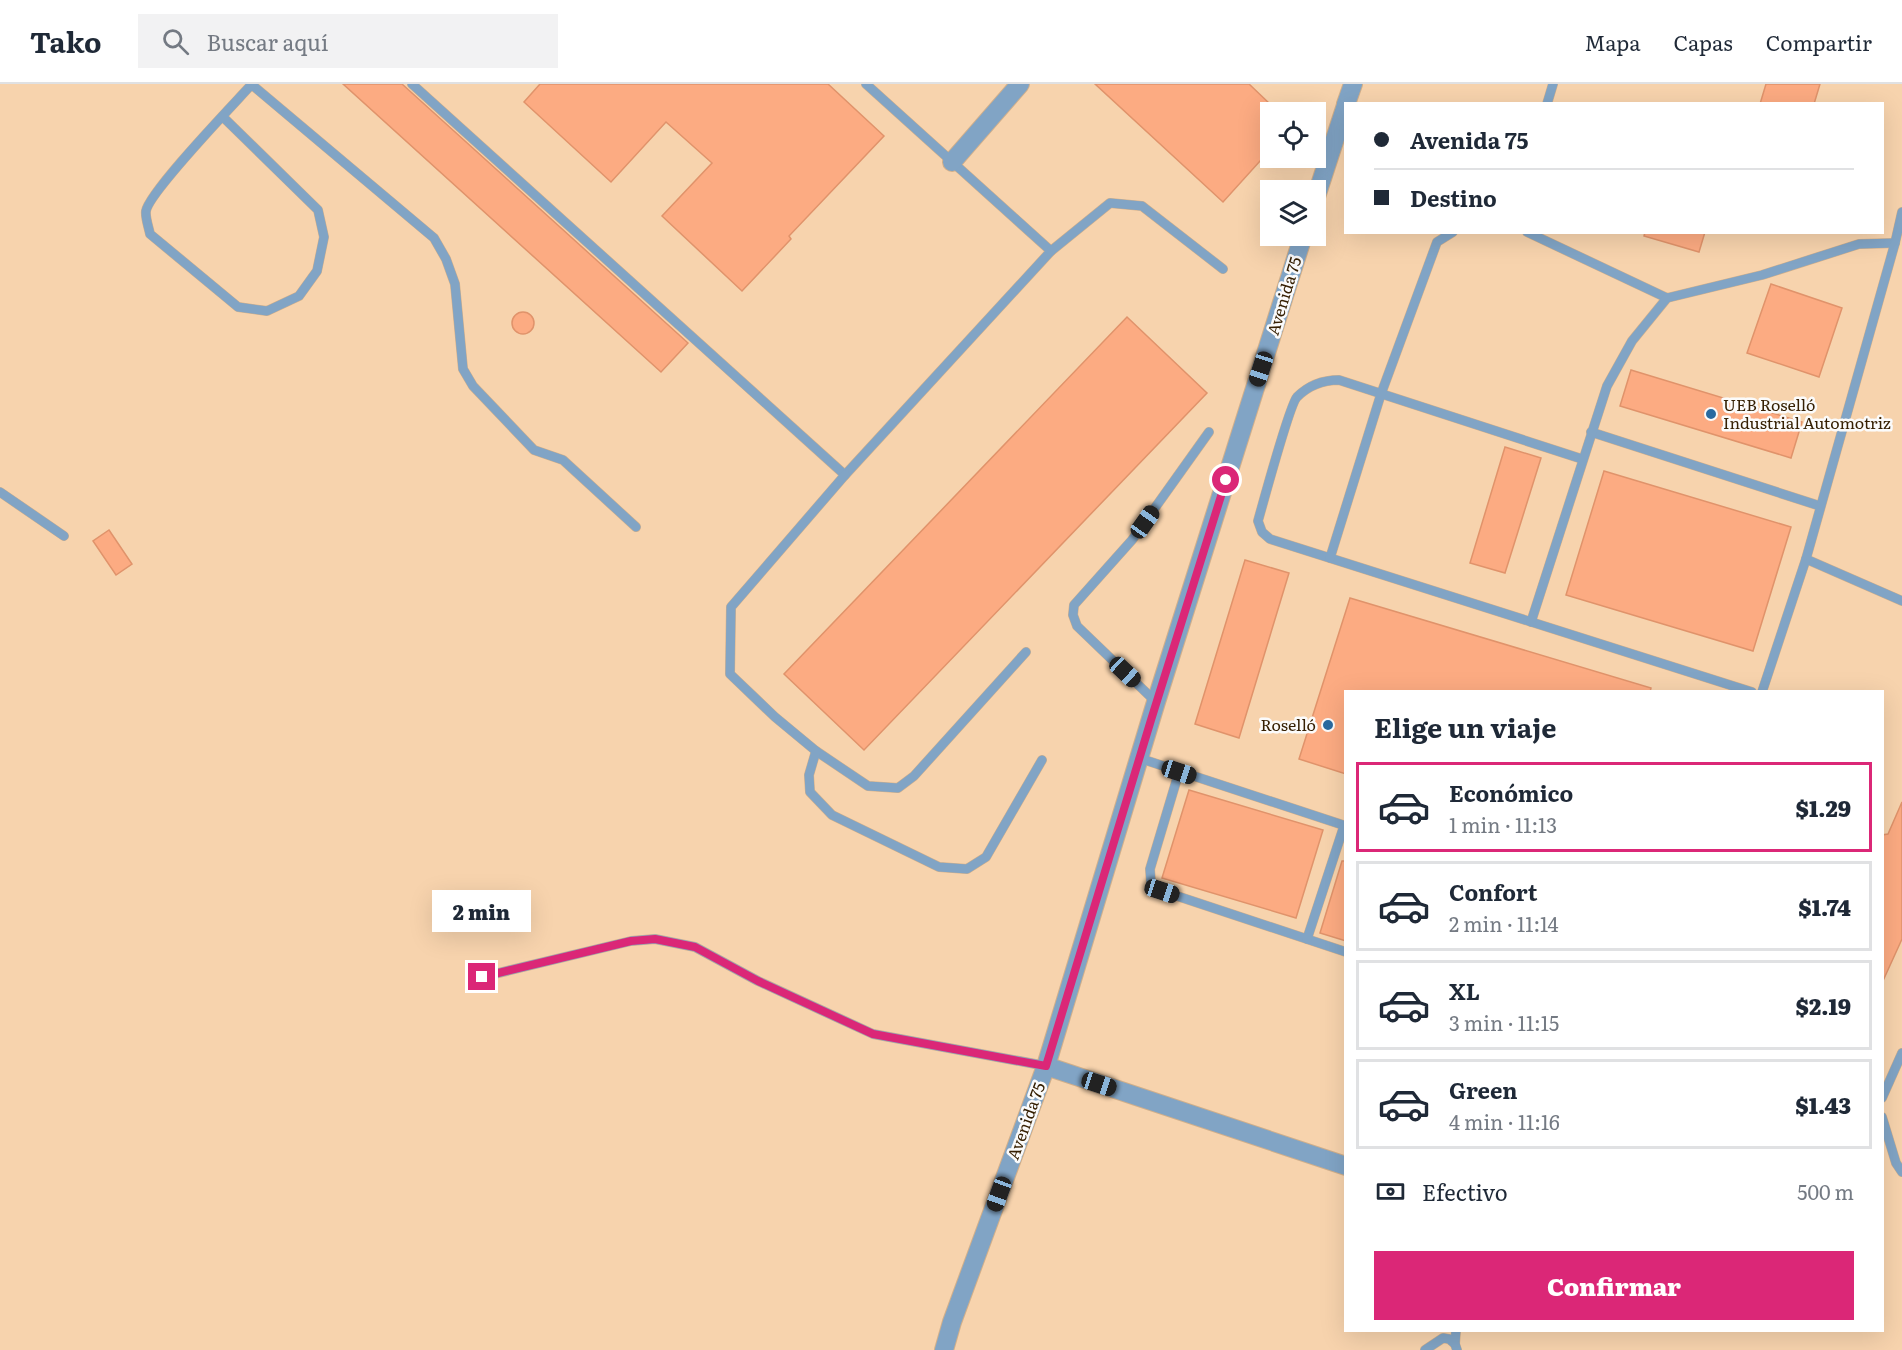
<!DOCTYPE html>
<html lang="es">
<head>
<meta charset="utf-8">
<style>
	:root { --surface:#fff; --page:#f2f2f3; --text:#1f2937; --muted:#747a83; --line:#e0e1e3; --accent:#db2777 }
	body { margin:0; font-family:Literata,serif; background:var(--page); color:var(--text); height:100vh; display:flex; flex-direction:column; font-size:22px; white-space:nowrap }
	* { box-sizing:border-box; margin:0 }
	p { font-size:20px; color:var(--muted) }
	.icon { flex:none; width:33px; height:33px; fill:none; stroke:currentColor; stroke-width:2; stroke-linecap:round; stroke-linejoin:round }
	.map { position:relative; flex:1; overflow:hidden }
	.details { position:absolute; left:1344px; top:606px; width:540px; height:642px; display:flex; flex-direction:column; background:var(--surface); border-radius:0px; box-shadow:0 6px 24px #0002 }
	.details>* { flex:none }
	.hud { position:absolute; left:1344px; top:18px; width:540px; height:132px; border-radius:0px; box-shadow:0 6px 24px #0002; display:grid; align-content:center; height:132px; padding:0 30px; background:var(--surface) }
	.buttons { position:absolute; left:1260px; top:18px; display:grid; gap:12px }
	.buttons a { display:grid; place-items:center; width:66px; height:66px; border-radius:0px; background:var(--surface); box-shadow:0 6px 24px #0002; font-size:30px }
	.end { position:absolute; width:27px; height:27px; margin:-14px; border:8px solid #db2777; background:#fff; box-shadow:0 0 0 3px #fff }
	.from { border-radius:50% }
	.bubble { position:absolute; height:42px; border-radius:0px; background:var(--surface); box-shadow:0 6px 24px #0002; font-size:20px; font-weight:800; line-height:42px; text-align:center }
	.car { position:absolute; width:18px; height:36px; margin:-18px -9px; border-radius:8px; box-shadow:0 0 4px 2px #0007; background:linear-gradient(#222 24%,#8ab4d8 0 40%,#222 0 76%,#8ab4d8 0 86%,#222 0) }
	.hud b { display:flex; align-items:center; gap:21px; height:57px; font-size:22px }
	.hud b+b { border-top:2px solid var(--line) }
	.hud i { width:15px; height:15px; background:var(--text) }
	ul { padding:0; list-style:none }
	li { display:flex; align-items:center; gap:18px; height:90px; margin:0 12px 9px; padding:0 18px; border:3px solid var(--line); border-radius:0px }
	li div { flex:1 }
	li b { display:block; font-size:22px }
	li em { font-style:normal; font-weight:800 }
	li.on { border-color:var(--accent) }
	li>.icon { width:54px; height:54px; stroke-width:1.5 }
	h2 { padding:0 30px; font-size:27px; line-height:72px }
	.pay { display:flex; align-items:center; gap:15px; height:66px; padding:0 30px; font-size:22px }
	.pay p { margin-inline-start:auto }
	.action { display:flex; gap:12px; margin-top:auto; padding:12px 30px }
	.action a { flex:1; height:69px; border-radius:0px; background:var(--accent); color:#fff; font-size:24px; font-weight:800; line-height:69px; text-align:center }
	header { display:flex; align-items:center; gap:36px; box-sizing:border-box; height:84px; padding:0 30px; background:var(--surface); border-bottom:2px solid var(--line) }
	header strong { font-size:28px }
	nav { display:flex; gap:33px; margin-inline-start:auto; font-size:21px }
	.search { width:420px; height:54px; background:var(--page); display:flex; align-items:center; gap:15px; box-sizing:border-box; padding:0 21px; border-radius:0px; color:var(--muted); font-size:22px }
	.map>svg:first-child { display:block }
	.building { fill:#fcab82; stroke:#e0936b; stroke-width:1.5 }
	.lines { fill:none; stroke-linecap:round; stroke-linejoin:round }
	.lane-casing { stroke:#d0af8b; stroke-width:10 }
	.street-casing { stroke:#d0af8b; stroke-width:20 }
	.lane { stroke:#81a4c5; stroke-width:9 }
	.street { stroke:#81a4c5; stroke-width:18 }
	.route { stroke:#db2777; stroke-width:8 }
	.poi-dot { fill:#2a6aa0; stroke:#fbfbfb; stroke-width:2 }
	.labels { text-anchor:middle; stroke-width:5; stroke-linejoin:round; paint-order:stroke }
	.street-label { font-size:16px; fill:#362003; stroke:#fbfbfb }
	.poi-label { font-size:16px; fill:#362003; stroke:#fbfbfb; text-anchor:start }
</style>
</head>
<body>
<header>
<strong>Tako</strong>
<div class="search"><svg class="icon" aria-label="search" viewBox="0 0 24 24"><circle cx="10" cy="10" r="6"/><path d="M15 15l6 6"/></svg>Buscar aquí</div>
<nav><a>Mapa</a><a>Capas</a><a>Compartir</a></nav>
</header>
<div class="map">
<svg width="1902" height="1266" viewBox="0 0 1902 1266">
	<rect width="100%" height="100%" fill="#f7d3ad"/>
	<g class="building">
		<path d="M343,0H402L688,259L661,288Z"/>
		<path d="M540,0H828L884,52L789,152L791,155L742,207L662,132L712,79L666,38L611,98L524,18Z"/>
		<path d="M1095,0H1249L1270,20V66L1223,118Z"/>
		<path d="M1766,0H1820L1814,20H1760Z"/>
		<path d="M1645,148H1705L1699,168L1644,152Z"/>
		<path d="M1771,200L1842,224L1819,293L1747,269Z"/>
		<circle cx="523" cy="239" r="11"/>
		<path d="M1127,233L1207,309L864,666L784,590Z"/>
		<path d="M1631,286L1802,338L1791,374L1620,322Z"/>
		<path d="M1505,363L1541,374L1505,489L1470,479Z"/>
		<path d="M1604,387L1791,443L1753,567L1566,511Z"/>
		<path d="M109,446L132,480L116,491L93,457Z"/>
		<path d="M1245,476L1289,489L1239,654L1195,640Z"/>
		<path d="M1350,514L1651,604L1650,608H1346V690L1299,675Z"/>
		<path d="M1189,706L1323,746L1296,834L1162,794Z"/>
		<path d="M1902,718V855L1882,899V751L1888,750Z"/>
		<path d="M1342,777H1346V857L1320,849Z"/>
	</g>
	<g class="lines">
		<defs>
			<g id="lane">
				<path d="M251,0L434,154L446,175L455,200L463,285L473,302L534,366L563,376L636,443"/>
				<path d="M412,0L845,391L1051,167L866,0"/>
				<path d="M1547,20L1553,0"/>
				<path d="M223,33L318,126L324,153L317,187L299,212L267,227L238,223L150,150C149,144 145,134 146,127C149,108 234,20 252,0"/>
				<path d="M1527,148L1667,214"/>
				<path d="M1051,167L1110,119L1142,122L1223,185"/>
				<path d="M1591,348L1820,422"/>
				<path d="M1582,375L1339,296C1323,296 1309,301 1297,313C1290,320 1263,419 1258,437L1262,448L1270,455L1752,608"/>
				<path d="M845,391L731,523L730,590L775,633L816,667L868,702L898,704L914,692L1026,568"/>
				<path d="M0,408L64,452"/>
				<path d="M1330,474L1381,310L1437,158L1453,148"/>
				<path d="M1806,475L1902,517"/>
				<path d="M1531,538L1607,302L1632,257L1667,214L1762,191L1859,160L1895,159"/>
				<path d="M1762,608L1806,475L1895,159L1902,128"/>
				<path d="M1156,618L1077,542L1073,531L1074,521L1132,456L1209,348"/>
				<path d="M816,667L809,691L810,708L832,731L939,783L967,785L986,773L1042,676"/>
				<path d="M1139,674L1346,742"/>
				<path d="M1179,688L1150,785L1151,799L1162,807L1346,868"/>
				<path d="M1307,855L1344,742"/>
				<path d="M482,893L631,857L655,855L695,863L758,897L873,950L1046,982"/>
				<path d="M1882,1014L1902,969"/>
				<path d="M1882,1033L1896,1079L1902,1088"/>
				<path d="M1456,1246L1455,1260L1457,1266"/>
				<path d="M1425,1266L1443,1254L1449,1255L1455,1260"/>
			</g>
			<g id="street">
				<path d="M1346,20L1353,0"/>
				<path d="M952,78L1020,0"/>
				<path d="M1316,113L1346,21"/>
				<path d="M1046,982L1346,1082"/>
				<path d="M944,1266L952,1238L1046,982L1156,618L1303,152"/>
			</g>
		</defs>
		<use href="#lane" class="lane-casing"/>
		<use href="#street" class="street-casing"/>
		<use href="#lane" class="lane"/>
		<use href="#street" class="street"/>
	</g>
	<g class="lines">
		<path class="route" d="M482,893L631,857L655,855L695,863L758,897L873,950L1046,982L1151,636L1226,396"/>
	</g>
	<g class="poi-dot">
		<circle cx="1711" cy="330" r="6"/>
		<circle cx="1328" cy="641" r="6"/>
	</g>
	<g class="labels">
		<g class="street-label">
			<text transform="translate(1284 212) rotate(-73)" y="6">Avenida 75</text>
			<text transform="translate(1026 1037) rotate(-70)" y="6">Avenida 75</text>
		</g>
		<g class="poi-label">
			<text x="1723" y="327">UEB Roselló<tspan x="1723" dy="18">Industrial Automotriz</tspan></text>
			<text x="1316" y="647" text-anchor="end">Roselló</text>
		</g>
	</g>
</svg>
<div class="buttons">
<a><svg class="icon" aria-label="locate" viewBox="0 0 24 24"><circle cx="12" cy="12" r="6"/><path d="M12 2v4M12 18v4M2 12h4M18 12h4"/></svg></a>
<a><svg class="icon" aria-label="layers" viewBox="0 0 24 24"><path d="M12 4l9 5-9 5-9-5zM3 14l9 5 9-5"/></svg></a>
</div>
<i class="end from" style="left:1226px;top:396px"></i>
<i class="end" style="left:482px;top:893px"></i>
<div class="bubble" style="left:432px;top:806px;width:99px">2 min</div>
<i class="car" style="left:1261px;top:285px;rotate:198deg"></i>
<i class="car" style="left:1145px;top:438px;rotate:35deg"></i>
<i class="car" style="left:1125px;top:588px;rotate:133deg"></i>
<i class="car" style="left:1179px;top:688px;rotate:108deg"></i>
<i class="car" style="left:1162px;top:807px;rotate:108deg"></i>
<i class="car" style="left:1099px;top:1000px;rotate:108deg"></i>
<i class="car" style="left:999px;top:1110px;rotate:200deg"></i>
<div class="hud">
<b><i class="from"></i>Avenida 75</b>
<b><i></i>Destino</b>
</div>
<section class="details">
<h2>Elige un viaje</h2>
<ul>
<li class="on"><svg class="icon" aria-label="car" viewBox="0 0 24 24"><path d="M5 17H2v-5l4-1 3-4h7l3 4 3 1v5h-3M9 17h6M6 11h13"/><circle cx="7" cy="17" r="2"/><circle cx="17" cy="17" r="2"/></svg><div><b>Económico</b><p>1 min · 11:13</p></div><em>$1.29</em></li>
<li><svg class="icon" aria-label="car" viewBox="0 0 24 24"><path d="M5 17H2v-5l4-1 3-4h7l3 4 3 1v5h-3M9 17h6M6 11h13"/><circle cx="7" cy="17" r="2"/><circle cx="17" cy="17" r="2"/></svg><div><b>Confort</b><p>2 min · 11:14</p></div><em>$1.74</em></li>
<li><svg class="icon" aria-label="car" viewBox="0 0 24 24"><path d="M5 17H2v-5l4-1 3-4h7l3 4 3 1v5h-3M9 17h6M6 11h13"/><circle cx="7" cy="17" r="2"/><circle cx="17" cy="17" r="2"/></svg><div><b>XL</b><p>3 min · 11:15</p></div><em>$2.19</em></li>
<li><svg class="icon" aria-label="car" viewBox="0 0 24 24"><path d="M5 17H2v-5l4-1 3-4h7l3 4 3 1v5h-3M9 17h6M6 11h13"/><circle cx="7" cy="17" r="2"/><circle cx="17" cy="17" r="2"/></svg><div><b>Green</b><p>4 min · 11:16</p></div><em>$1.43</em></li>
</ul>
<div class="pay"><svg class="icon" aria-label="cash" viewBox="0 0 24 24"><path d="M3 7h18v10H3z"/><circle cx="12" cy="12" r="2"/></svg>Efectivo<p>500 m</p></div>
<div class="action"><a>Confirmar</a></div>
</section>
</div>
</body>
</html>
